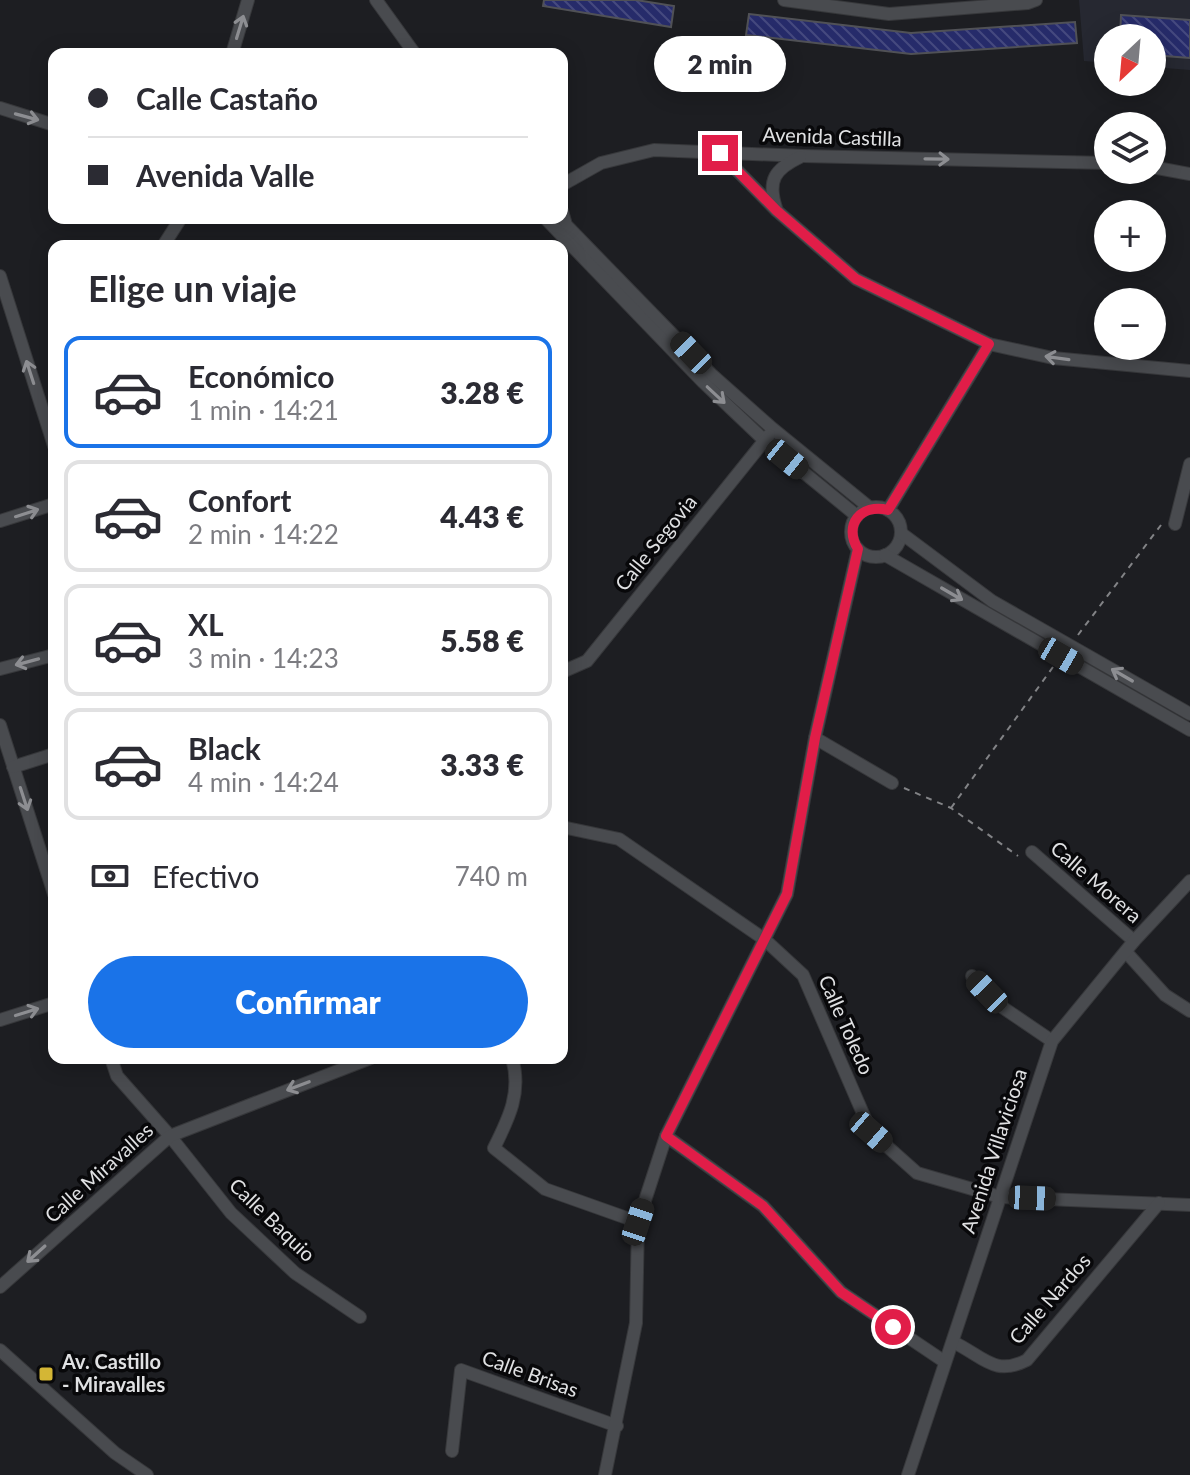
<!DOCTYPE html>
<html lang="es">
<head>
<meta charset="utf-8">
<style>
	:root { --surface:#fff; --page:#f2f2f3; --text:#2b2b33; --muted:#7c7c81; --line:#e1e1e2; --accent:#1a73e8 }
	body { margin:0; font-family:Lato,sans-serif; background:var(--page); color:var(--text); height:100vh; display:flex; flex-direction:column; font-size:30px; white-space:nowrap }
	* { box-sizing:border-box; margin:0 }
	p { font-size:26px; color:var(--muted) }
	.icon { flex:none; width:44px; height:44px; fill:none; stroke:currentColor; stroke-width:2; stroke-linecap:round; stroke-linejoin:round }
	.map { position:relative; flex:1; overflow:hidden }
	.details { position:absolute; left:48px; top:240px; width:520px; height:824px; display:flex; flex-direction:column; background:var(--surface); border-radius:16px; box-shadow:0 4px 20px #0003 }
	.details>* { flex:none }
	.guide { position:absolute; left:48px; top:48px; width:520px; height:176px; border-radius:16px; box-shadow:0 4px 20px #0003; display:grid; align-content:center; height:176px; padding:0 40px; background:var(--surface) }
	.needle { width:52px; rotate:206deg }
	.buttons { position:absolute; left:1094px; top:24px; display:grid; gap:16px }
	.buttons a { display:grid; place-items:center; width:72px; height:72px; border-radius:50%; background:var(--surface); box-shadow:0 4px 20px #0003; font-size:40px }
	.end { position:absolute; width:36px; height:36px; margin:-18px; border:10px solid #e11d48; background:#fff; box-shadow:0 0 0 4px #fff }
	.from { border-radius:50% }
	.bubble { position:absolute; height:56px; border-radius:28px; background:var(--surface); box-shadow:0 4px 20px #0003; font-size:26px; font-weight:800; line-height:56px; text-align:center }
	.car { position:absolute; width:24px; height:48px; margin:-24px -12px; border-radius:10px; box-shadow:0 0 6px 2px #0007; background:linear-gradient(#222 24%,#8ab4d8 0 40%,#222 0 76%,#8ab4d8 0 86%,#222 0) }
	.guide b { display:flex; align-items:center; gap:28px; height:76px; font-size:30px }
	.guide b+b { border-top:2px solid var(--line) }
	.guide i { width:20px; height:20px; background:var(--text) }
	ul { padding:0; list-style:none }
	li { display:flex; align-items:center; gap:24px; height:112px; margin:0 16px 12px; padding:0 24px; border:4px solid var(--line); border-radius:16px }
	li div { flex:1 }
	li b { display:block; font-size:30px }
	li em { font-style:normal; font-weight:800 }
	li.current { border-color:var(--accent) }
	li>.icon { width:72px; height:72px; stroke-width:1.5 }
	h2 { padding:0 40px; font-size:36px; line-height:96px }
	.pay { display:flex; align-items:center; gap:20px; height:88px; padding:0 40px; font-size:30px }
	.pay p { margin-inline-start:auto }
	.action { display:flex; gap:16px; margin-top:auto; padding:16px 40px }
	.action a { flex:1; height:92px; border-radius:48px; background:var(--accent); color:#fff; font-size:32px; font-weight:800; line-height:92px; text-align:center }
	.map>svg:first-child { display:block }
	.built { fill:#262831 }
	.building { fill:url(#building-back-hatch); stroke:#505156; stroke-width:2 }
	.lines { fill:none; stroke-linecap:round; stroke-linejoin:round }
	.street-casing { stroke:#37383b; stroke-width:14 }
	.path { stroke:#828386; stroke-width:2; stroke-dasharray:6 6; stroke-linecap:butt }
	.street { stroke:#494b4f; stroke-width:12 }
	.oneway { stroke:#8d8e92 }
	.route { stroke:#e11d48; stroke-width:10 }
	.poi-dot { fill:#d4b635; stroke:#08080a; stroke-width:3 }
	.labels { text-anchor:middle; stroke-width:7; stroke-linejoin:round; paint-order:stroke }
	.street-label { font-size:20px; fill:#e0e1e3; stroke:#08080a }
	.poi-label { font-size:20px; font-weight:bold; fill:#e0e1e3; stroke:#08080a; text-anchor:start }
</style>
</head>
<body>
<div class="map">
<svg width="1190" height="1475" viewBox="0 0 1190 1475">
	<defs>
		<pattern id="building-back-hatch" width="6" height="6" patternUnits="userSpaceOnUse" patternTransform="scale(2)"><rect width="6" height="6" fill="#262b6a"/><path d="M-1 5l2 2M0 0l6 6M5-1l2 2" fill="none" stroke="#45497f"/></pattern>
	</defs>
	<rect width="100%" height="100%" fill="#1d1e22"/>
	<path class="built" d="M1079,0H1190V70L1152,67V38H1108V63L1084,61Z"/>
	<g class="building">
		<path d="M544,0H636L674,6L671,27L543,6Z"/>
		<path d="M749,14L911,33L1075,22L1077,43L911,54L746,35Z"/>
		<path d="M1121,15L1190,20V58L1152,55V38H1120Z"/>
	</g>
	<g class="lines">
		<defs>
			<g id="street">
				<path d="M376,0L415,54"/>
				<path d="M784,0L889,14L1028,3L1036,0"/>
				<path d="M232,54L248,0"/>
				<path d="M0,108L54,125"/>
				<path d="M720,153L777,211L856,279L989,344L1053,358L1190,371"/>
				<path d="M1152,167L1190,174"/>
				<path d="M562,185L601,163L654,150L803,156L1108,163"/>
				<path d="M776,208C767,180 775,169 800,157"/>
				<path d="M562,211L566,225L711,374L773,429L870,508"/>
				<path d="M545,218L703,382L764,440L857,516"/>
				<path d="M163,246L181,218"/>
				<path d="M0,276L54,446"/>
				<circle cx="876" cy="532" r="25"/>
				<path d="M888,510L989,344"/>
				<path d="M0,521L54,504"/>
				<path d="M1175,524L1190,464"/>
				<path d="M901,533L992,601L1190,714"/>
				<path d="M885,555L1190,730"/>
				<path d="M0,669L54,655"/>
				<path d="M562,672L587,661L769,435"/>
				<path d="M0,725L54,894"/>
				<path d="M815,738L892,783"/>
				<path d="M13,767L54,754"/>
				<path d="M562,827L619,839L764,939L803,975L871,1132L917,1173L1000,1197L1190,1205"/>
				<path d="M1032,852L1134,941"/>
				<path d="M1126,952L1165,995L1190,1011"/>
				<path d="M972,976L1002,1007L1052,1041"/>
				<path d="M0,1020L54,1003"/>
				<path d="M111,1058L117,1076L170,1136L231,1213L295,1273L360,1317"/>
				<path d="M512,1058C522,1092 509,1118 494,1148L545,1189L638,1222"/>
				<path d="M666,1136L763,1206L841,1292L945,1362"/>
				<path d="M0,1287L170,1136L371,1058"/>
				<path d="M953,1342C983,1356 994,1377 1027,1360L1159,1203"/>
				<path d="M0,1350L115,1453L147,1475"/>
				<path d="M452,1451L461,1370L617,1426"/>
				<path d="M605,1475L636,1323L638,1222L666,1136L787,894L815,738L858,549"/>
				<path d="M908,1475L1052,1041L1134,941L1190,881"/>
			</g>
		</defs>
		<use href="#street" class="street-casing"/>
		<g class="path">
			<path d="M1078,635L1161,525"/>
			<path d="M904,788L951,808L1018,856"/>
			<path d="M951,808L1053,667"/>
		</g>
		<use href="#street" class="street"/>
	</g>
	<defs><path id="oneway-shaft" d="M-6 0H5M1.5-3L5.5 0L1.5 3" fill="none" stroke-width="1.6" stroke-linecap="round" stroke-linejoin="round" transform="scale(2)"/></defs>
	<g class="oneway">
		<use href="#oneway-shaft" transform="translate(240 27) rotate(-73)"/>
		<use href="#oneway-shaft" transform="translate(27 117) rotate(15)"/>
		<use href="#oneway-shaft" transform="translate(937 159) rotate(1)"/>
		<use href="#oneway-shaft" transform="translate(1057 358) rotate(-172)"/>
		<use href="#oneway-shaft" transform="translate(30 372) rotate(-108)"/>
		<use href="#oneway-shaft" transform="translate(716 395) rotate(43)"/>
		<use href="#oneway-shaft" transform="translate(27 513) rotate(-18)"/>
		<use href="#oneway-shaft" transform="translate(952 594) rotate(30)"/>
		<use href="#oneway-shaft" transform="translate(27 662) rotate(165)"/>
		<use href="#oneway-shaft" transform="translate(1122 675) rotate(-150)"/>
		<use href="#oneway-shaft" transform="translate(24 799) rotate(72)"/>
		<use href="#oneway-shaft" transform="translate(27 1012) rotate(-17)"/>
		<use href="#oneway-shaft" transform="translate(298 1086) rotate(159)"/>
		<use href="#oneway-shaft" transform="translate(36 1254) rotate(138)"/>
	</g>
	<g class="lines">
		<path class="route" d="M720,153L777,211L856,279L989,344L888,510C861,503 843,525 858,549L815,738L787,894L666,1136L763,1206L841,1292L893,1327"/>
	</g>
	<rect class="poi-dot" x="38" y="1366" width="16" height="16" rx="4"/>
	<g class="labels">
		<g class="street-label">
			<text transform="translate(832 137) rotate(2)" y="7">Avenida Castilla</text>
			<text transform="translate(656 543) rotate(-51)" y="7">Calle Segovia</text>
			<text transform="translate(1096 882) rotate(41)" y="7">Calle Morera</text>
			<text transform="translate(846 1025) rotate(66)" y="7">Calle Toledo</text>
			<text transform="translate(994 1151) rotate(-72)" y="7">Avenida Villaviciosa</text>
			<text transform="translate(99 1173) rotate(-42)" y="7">Calle Miravalles</text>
			<text transform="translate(272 1220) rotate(44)" y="7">Calle Baquio</text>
			<text transform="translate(1050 1299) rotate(-49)" y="7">Calle Nardos</text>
			<text transform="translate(530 1374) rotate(20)" y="7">Calle Brisas</text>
		</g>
		<g class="poi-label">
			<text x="62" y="1369">Av. Castillo<tspan x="62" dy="23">- Miravalles</tspan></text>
		</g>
	</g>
</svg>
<div class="buttons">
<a><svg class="needle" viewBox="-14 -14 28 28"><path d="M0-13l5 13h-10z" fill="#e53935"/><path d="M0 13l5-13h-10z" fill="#7c7c81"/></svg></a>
<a><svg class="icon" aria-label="layers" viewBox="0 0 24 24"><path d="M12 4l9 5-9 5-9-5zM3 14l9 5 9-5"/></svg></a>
<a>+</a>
<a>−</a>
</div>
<i class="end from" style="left:893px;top:1327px"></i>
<i class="end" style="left:720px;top:153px"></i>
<div class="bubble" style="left:654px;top:36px;width:132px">2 min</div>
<i class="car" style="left:691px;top:353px;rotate:316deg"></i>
<i class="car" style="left:787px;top:459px;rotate:129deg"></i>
<i class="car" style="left:1061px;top:656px;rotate:120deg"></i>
<i class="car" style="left:987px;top:992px;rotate:316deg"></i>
<i class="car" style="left:871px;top:1132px;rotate:131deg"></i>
<i class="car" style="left:1032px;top:1198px;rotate:92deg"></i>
<i class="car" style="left:638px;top:1222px;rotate:18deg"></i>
<div class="guide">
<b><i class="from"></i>Calle Castaño</b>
<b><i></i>Avenida Valle</b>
</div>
<section class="details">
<h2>Elige un viaje</h2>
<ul>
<li class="current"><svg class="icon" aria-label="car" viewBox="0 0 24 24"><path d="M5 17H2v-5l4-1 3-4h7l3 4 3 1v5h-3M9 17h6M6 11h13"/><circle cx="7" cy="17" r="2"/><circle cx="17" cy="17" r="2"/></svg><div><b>Económico</b><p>1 min · 14:21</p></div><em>3.28 €</em></li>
<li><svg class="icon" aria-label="car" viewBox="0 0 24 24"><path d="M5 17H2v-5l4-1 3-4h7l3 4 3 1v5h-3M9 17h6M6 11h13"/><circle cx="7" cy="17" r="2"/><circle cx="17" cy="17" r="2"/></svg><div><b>Confort</b><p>2 min · 14:22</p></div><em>4.43 €</em></li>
<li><svg class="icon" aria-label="car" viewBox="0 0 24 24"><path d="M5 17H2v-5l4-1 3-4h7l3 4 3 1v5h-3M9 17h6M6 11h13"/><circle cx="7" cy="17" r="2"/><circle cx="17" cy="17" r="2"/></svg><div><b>XL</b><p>3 min · 14:23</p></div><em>5.58 €</em></li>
<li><svg class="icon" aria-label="car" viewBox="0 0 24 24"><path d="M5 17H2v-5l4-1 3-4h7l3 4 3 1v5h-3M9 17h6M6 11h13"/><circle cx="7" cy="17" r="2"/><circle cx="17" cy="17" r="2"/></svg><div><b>Black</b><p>4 min · 14:24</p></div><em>3.33 €</em></li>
</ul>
<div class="pay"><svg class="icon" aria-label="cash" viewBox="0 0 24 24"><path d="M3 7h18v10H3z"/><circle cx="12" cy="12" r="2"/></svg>Efectivo<p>740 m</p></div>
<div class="action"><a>Confirmar</a></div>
</section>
</div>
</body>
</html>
